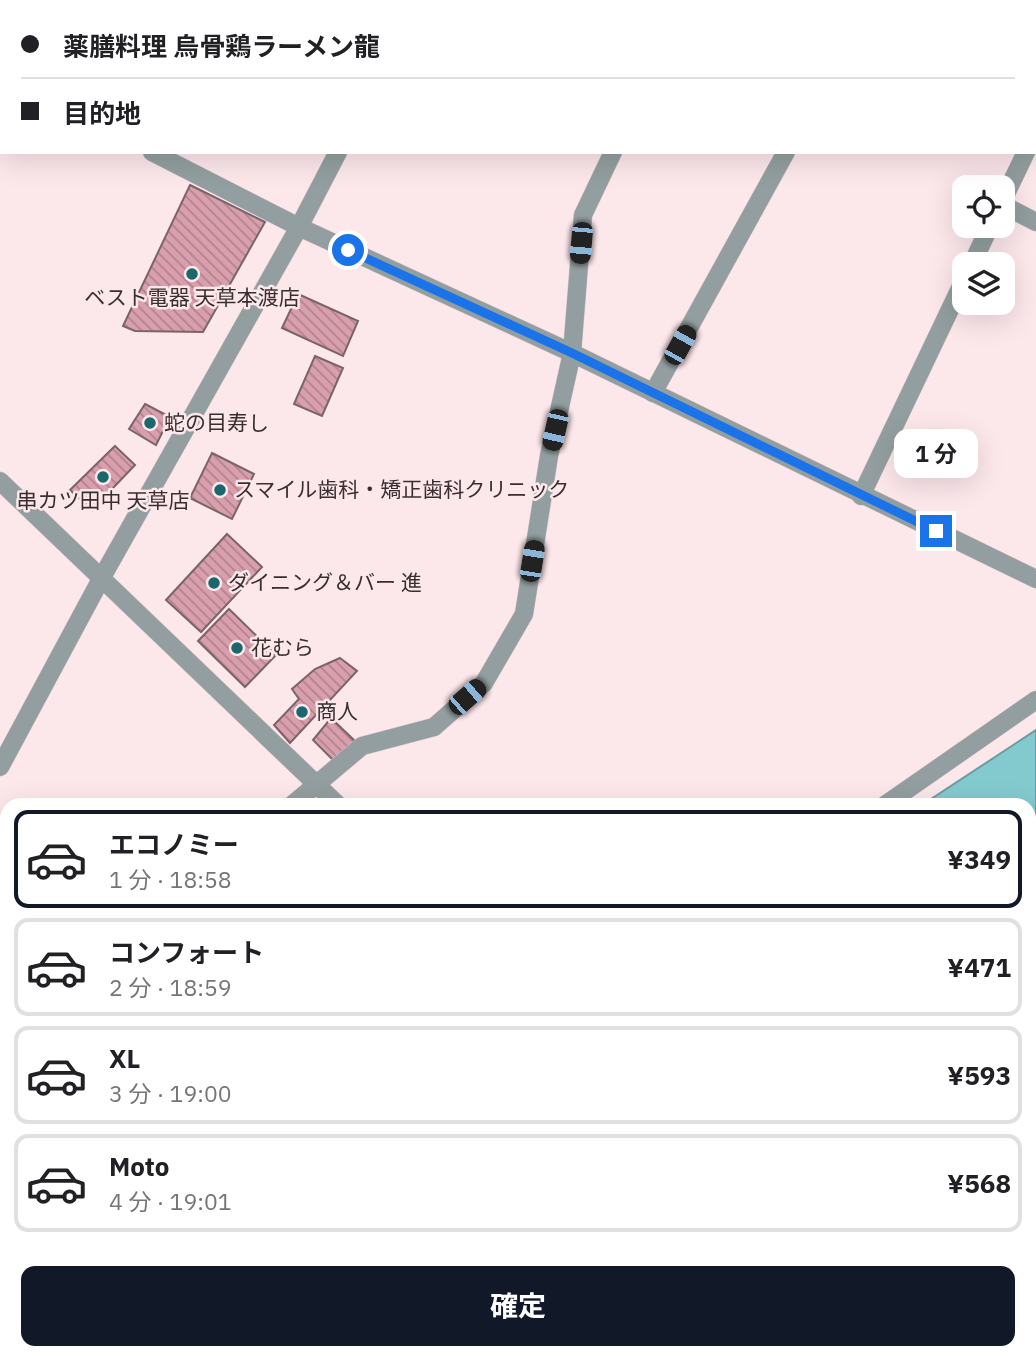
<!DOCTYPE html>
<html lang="ja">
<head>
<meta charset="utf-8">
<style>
	:root { --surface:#fff; --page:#f6f6f6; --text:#202124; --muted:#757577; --line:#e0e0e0; --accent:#111827 }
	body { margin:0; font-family:"IBM Plex Sans","Noto Sans JP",sans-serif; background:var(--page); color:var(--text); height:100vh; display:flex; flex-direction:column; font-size:26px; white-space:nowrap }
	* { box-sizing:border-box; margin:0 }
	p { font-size:23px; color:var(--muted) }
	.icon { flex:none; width:38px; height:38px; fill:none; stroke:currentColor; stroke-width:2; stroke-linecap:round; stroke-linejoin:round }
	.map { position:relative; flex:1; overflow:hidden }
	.side { position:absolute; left:0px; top:798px; width:1036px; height:562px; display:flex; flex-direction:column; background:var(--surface); border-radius:21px 21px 0 0; box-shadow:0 7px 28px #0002 }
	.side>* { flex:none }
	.guide { position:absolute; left:0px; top:0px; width:1036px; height:154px; box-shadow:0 7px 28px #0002; display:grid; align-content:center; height:154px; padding:0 21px; background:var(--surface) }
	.controls { position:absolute; left:952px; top:175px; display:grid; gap:14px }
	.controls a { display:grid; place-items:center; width:63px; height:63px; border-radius:14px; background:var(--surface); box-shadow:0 7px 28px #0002; font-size:35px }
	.end { position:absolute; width:32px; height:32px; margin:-16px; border:9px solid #1a73e8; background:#fff; box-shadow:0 0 0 4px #fff }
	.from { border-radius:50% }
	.bubble { position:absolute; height:49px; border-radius:14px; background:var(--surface); box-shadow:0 7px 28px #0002; font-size:23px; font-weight:700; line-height:49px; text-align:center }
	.car { position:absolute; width:21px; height:42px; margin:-21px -10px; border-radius:9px; box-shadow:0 0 5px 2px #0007; background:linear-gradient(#222 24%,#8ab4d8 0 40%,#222 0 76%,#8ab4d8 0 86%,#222 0) }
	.guide b { display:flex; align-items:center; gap:24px; height:66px; font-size:26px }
	.guide b+b { border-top:2px solid var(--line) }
	.guide i { width:18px; height:18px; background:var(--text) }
	ul { padding:12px 0 0; list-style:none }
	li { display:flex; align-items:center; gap:21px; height:98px; margin:0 14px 10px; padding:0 7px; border:4px solid var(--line); border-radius:14px }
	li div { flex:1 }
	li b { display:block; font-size:26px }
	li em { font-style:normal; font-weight:700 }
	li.on { border-color:var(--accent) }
	li>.icon { width:63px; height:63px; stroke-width:1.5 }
	.primary-button { display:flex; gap:14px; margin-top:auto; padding:14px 21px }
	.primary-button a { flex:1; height:80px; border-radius:14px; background:var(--accent); color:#fff; font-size:28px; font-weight:700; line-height:80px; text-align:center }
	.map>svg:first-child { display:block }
	.water { fill:#83cacf; stroke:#6d9ca0; stroke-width:2 }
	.building { fill:url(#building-back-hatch); stroke:#7b6469; stroke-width:2 }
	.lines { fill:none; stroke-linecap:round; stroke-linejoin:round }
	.minor-casing { stroke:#d5c2c6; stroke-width:19 }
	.major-casing { stroke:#d5c2c6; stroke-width:19 }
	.minor { stroke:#929e9f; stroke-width:18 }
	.major { stroke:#485d5f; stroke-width:18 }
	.route { stroke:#1a73e8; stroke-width:9 }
	.poi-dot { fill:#1a676d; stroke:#fce7eb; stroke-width:2.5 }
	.labels { text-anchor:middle; stroke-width:5; stroke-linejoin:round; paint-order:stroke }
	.poi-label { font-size:21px; fill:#392f31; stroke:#fce7eb; text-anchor:start }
</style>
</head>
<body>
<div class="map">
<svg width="1036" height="1359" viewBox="0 0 1036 1359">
	<defs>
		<pattern id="building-back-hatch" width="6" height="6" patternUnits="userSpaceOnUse" patternTransform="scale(1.75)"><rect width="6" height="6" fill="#d99fac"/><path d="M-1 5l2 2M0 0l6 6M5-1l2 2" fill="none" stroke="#b1828d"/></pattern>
	</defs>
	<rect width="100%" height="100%" fill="#fce7eb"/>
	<g class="water">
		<path d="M1036,730V815L1029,816V805H922Z"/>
		<path d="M630,1353H688L686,1359H629Z"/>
	</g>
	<g class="building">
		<path d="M212,0H283L282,2Z"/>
		<path d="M190,185L265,222L203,332L135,331L123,326Z"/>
		<path d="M298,294L358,321L343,356L282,328Z"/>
		<path d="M315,356L343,368L322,416L294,404Z"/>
		<path d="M145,404L170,417L156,445L129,429Z"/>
		<path d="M115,446L135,465L92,510L70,490Z"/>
		<path d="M212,453L254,474L232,519L190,498Z"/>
		<path d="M227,534L262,567L201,632L166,600Z"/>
		<path d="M229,609L276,655L245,687L198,641Z"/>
		<path d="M340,658L357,671L290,743L274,725L299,699L292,689L315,669Z"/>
		<path d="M331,718L357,743L333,760L313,740Z"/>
		<path d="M7,834V1092L0,1089V847Z"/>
		<path d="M454,1353H489L486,1359H452Z"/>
		<path d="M755,1353H791L793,1355L789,1359H748Z"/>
		<path d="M879,1353H1008L1005,1359H874Z"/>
	</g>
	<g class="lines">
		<defs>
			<g id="minor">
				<path d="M417,2V0"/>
				<path d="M685,2L686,0"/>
				<path d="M869,2L870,0"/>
				<path d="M0,75L2,76"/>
				<path d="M1034,135L1036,132"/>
				<path d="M152,152L299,227L572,353L1036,579"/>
				<path d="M1003,200L1026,152"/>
				<path d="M1003,205L1036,222"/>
				<path d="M972,264L990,226"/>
				<path d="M653,393L786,152"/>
				<path d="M0,481L338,805"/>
				<path d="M861,496L964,280"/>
				<path d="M0,767L101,579L299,227L338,152"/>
				<path d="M292,805L362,746L434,727L484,683L524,614L549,456L572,353L583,215L613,152"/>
				<path d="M885,805L1036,700"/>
				<path d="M1029,849L1036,844"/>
				<path d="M1029,1154L1036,1155"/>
				<path d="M1029,1289L1036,1293"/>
				<path d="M1029,1325L1036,1312"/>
				<path d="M72,1359L76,1353"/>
				<path d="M607,1359L608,1353"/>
				<path d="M727,1359L729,1353"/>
				<path d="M851,1359L855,1353"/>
				<path d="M1010,1359L1014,1353"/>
			</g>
			<g id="major">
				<path d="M0,1313L7,1314"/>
				<path d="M200,1353L234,1359"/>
			</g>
		</defs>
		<use href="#minor" class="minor-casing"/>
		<use href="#major" class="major-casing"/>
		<use href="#minor" class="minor"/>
		<use href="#major" class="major"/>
	</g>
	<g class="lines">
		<path class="route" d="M348,250L572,353L936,531"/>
	</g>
	<g class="poi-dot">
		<circle cx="192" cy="274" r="7"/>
		<circle cx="150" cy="423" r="7"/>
		<circle cx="103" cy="477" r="7"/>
		<circle cx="220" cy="490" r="7"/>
		<circle cx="214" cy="583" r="7"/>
		<circle cx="237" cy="648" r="7"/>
		<circle cx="302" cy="712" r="7"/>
	</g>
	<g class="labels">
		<g class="poi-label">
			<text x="192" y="305" text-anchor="middle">ベスト電器 天草本渡店</text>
			<text x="164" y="430">蛇の目寿し</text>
			<text x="234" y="497">スマイル歯科・矯正歯科クリニック</text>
			<text x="103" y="508" text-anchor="middle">串カツ田中 天草店</text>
			<text x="228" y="590">ダイニング＆バー 進</text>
			<text x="251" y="655">花むら</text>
			<text x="316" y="719">商人</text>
		</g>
	</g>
</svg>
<div class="controls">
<a><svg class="icon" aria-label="locate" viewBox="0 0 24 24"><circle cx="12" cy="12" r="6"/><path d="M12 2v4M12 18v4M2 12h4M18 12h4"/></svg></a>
<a><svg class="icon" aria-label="layers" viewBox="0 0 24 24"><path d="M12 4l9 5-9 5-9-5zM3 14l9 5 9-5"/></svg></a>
</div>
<i class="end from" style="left:348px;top:250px"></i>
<i class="end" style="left:936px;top:531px"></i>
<div class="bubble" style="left:894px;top:429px;width:84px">1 分</div>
<i class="car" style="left:581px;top:243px;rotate:185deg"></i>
<i class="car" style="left:680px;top:345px;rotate:29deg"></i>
<i class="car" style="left:555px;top:430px;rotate:193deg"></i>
<i class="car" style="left:532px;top:561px;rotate:9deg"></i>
<i class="car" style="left:467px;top:697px;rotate:49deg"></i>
<div class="guide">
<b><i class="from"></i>薬膳料理 烏骨鶏ラーメン龍</b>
<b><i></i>目的地</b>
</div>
<section class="side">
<ul>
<li class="on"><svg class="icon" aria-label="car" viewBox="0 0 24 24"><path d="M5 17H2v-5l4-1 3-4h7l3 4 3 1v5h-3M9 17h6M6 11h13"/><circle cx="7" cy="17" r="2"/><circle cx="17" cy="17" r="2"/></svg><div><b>エコノミー</b><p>1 分 · 18:58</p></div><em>¥349</em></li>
<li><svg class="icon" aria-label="car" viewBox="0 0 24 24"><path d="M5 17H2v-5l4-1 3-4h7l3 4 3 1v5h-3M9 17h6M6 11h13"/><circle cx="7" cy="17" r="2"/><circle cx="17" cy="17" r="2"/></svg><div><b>コンフォート</b><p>2 分 · 18:59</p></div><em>¥471</em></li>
<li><svg class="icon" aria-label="car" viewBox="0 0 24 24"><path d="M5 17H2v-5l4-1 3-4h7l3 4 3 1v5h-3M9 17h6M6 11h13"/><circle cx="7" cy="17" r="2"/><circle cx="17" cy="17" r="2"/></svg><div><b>XL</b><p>3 分 · 19:00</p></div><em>¥593</em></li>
<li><svg class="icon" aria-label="car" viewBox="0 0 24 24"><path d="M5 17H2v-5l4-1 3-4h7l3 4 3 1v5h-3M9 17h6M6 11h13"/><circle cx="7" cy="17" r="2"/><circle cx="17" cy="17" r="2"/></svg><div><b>Moto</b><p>4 分 · 19:01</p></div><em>¥568</em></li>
</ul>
<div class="primary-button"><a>確定</a></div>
</section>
</div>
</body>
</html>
